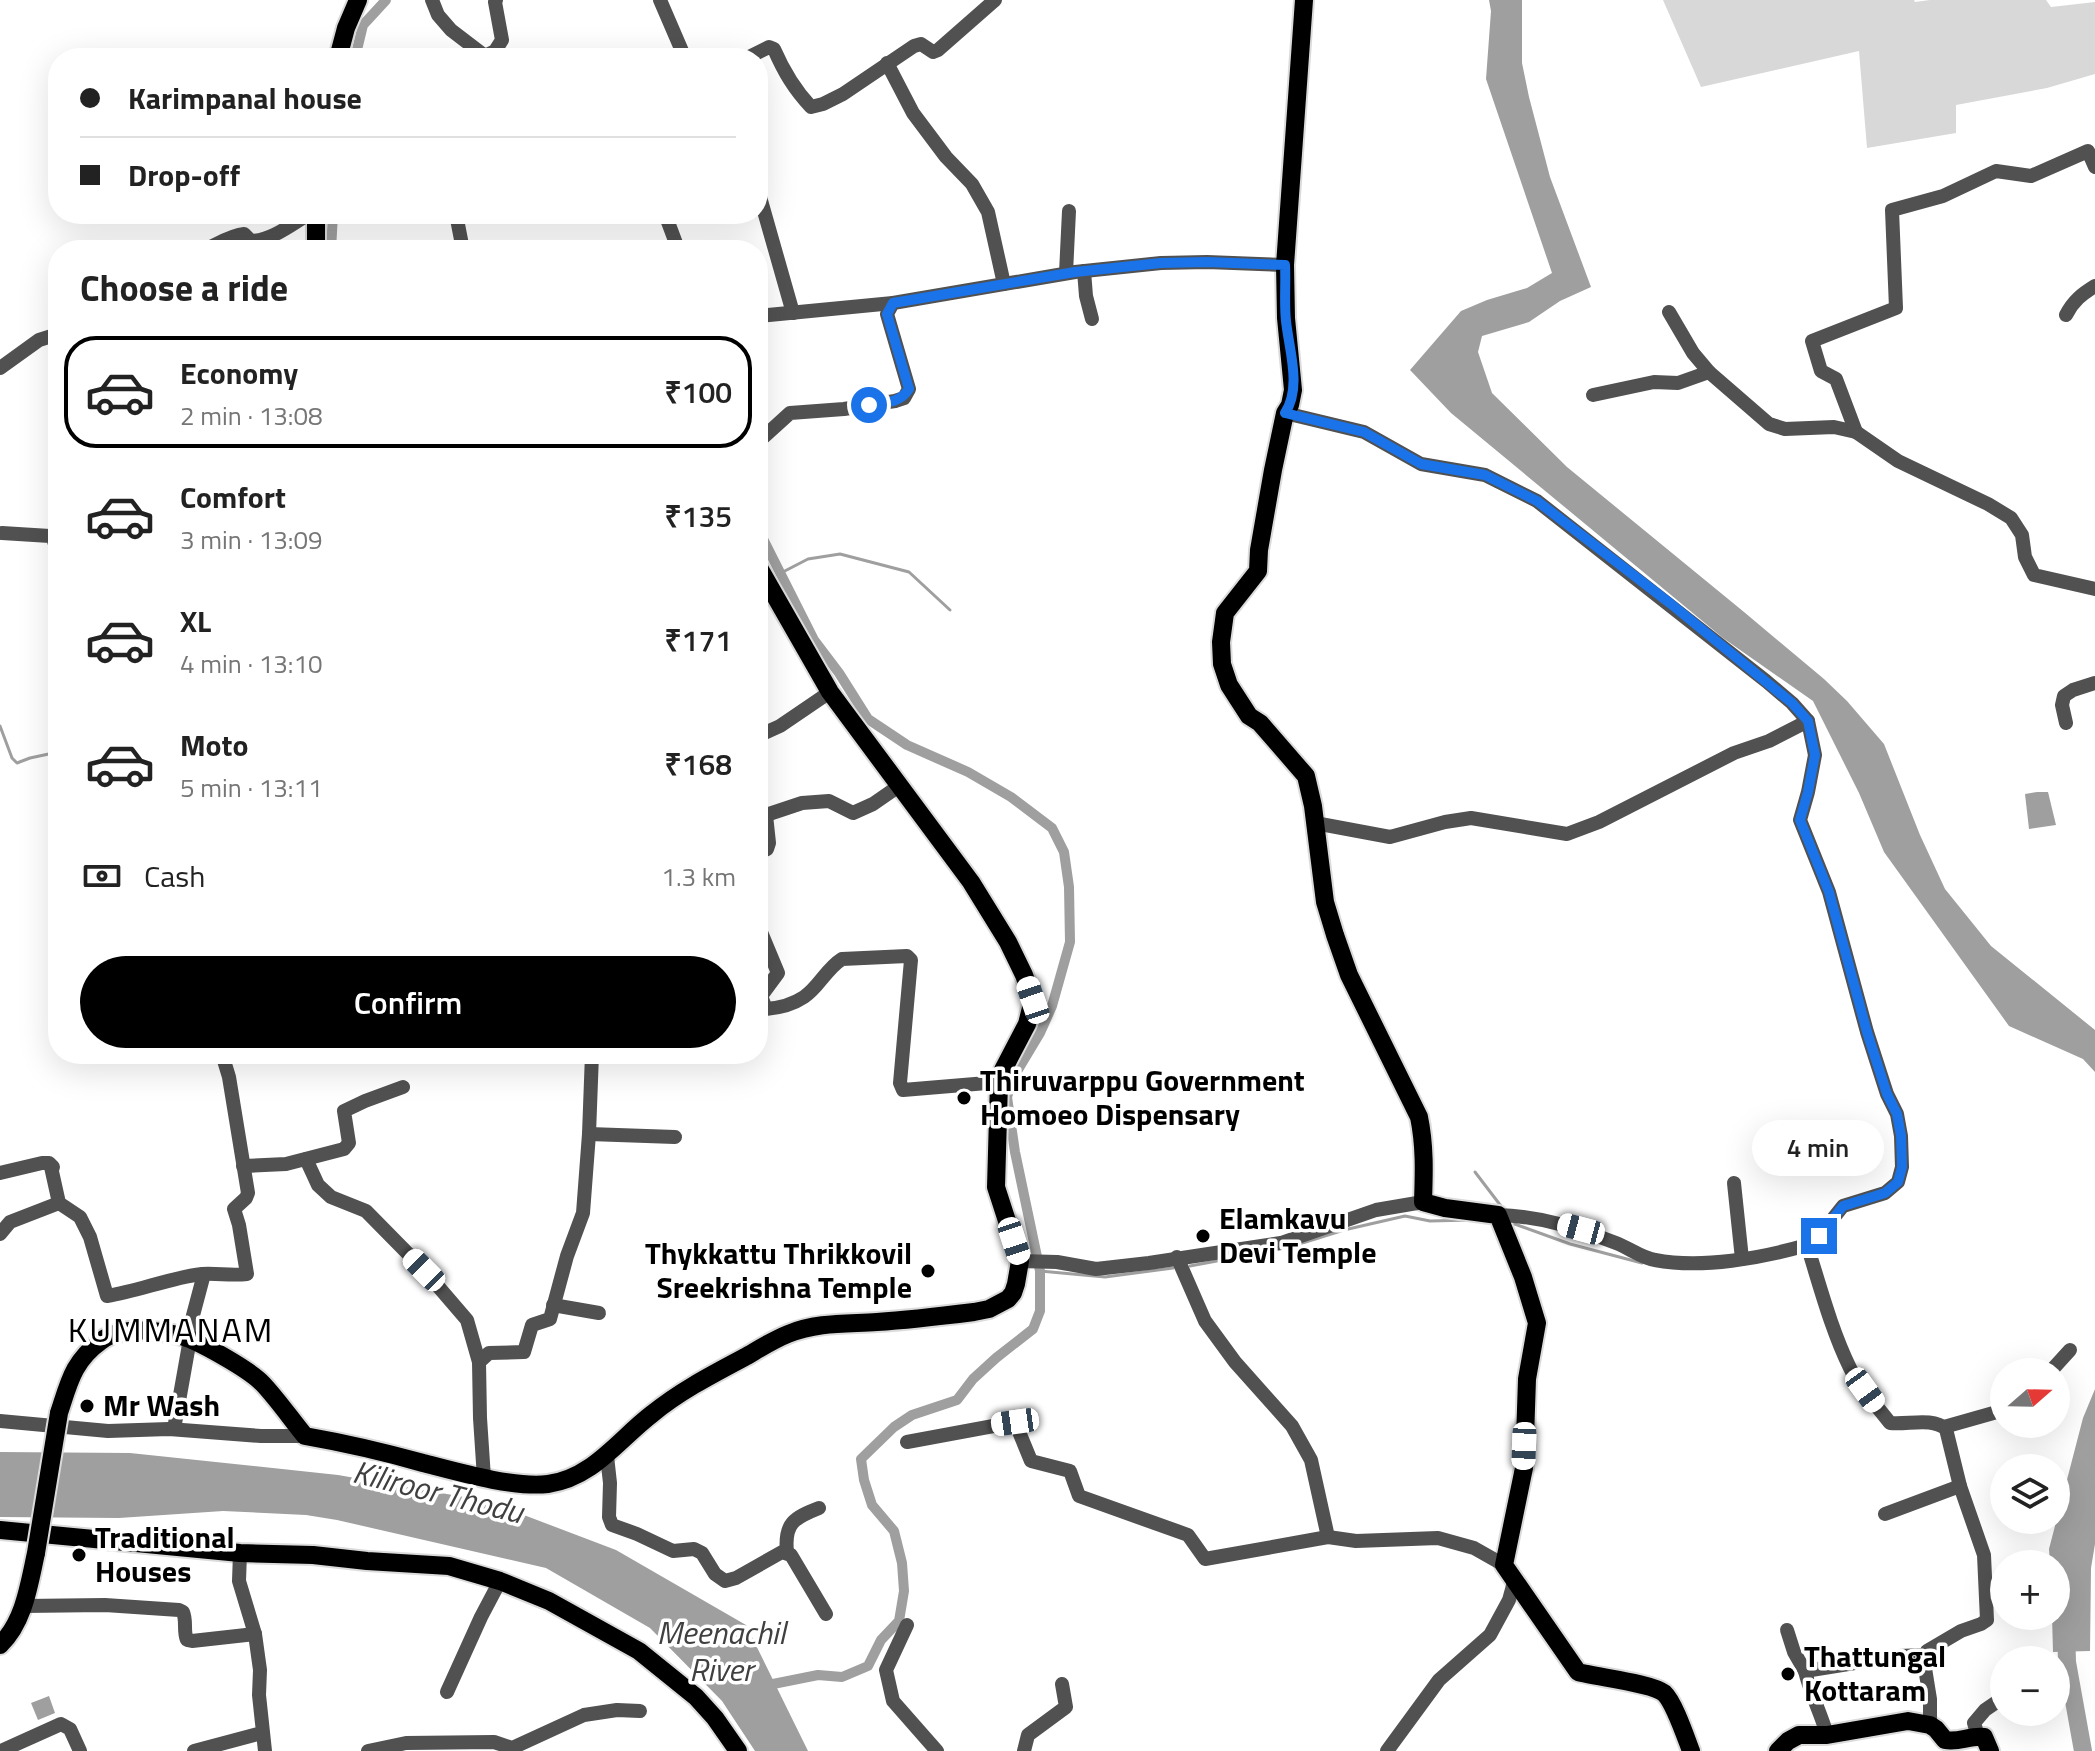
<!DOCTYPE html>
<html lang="en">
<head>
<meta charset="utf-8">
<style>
	:root { --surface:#fff; --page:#f2f2f2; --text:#222; --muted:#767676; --line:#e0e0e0; --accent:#000 }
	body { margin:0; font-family:"Titillium Web",sans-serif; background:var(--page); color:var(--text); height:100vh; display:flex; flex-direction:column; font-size:30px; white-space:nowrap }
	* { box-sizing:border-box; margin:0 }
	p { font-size:26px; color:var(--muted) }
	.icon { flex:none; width:44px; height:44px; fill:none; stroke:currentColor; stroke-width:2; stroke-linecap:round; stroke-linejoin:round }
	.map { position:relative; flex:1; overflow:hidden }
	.drawer { position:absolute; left:48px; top:240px; width:720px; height:824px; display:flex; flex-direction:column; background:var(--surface); border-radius:32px; box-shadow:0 8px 32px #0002 }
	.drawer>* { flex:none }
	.banner { position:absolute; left:48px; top:48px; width:720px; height:176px; border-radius:32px; box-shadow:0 8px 32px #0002; display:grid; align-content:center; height:176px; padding:0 32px; background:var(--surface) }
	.needle { width:52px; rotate:70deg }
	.buttons { position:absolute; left:1990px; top:1358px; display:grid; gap:16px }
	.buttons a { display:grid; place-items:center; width:80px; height:80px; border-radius:50%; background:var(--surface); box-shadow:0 8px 32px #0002; font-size:40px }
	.end { position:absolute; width:36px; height:36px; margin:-18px; border:10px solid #1a73e8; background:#fff; box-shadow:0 0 0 4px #fff }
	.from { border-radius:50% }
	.bubble { position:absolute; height:56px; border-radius:28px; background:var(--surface); box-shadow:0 8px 32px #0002; font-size:26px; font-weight:600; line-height:56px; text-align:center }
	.car { position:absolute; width:24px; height:48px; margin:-24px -12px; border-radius:10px; box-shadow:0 0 6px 2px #0007; background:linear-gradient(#fff 24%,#345 0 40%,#fff 0 76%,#345 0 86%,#fff 0) }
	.banner b { display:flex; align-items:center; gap:28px; height:76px; font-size:30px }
	.banner b+b { border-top:2px solid var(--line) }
	.banner i { width:20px; height:20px; background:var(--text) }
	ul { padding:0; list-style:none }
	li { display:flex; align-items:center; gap:24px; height:112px; margin:0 16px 12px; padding:0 16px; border:4px solid transparent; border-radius:32px }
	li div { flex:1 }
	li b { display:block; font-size:30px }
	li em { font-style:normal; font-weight:600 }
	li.current { border-color:var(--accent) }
	li>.icon { width:72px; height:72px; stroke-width:1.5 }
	h2 { padding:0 32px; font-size:36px; line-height:96px }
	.pay { display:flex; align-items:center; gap:20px; height:88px; padding:0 32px; font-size:30px }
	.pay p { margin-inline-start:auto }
	.button { display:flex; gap:16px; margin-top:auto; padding:16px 32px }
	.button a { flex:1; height:92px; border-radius:48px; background:var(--accent); color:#fff; font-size:32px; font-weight:600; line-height:92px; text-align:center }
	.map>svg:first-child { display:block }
	.green { fill:#d8d8d8 }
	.water { fill:#9f9f9f }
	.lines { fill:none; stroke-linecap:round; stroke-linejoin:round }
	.stream { stroke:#9f9f9f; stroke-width:3 }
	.canal { stroke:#9f9f9f; stroke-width:10 }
	.river { stroke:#9f9f9f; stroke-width:18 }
	.major-casing { stroke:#dbdbdb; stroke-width:22 }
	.minor { stroke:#515151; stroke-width:14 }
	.major { stroke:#000; stroke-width:18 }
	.major-bridge-casing { stroke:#dbdbdb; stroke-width:22; stroke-linecap:butt }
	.major-bridge { stroke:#000; stroke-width:18 }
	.route { stroke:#1a73e8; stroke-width:10 }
	.poi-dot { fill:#000; stroke:#fff; stroke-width:3 }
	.labels { text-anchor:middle; stroke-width:7; stroke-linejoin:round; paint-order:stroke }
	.poi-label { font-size:30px; font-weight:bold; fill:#000; stroke:#fff; text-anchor:start }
	.water-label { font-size:32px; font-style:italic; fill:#404040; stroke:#fff }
	.quarter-label { font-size:34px; letter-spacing:2px; fill:#000; stroke:#fff }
</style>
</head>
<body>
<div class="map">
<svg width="2095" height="1751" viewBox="0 0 2095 1751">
	<rect width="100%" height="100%" fill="#fff"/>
	<path class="green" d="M1663,0H1914L1915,2L1930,0H2046L2051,7L2095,2V74L2047,88L1956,105V133L1867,148L1859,51L1701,87Z"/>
	<g class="water">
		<path d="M1489,0H1522V63L1529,97L1550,177L1591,287L1560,301L1529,322L1482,336L1478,352L1492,393L1567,467L1744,612L1824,679L1847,701L1884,744L1920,835L1945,889L1991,946L2095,1030V1072L2083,1059L2009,1026L1884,852L1859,793L1813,701L1723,638L1451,413L1410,370L1461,311L1487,300L1527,288L1552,273L1486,79L1491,11Z"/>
		<path d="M2037,792H2048L2056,825L2029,829L2025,794Z"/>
		<path d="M2095,1389V1544L2091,1568L2090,1651L2053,1652L2052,1616H2056V1564H2050L2049,1549L2083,1418Z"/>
		<path d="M0,1452L130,1453L338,1475L487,1501L616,1550L746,1625L808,1751H755L722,1701L650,1628L546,1568L337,1520L306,1515L223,1511L119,1518L0,1517Z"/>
		<path d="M49,1696L55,1713L38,1720L31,1703Z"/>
	</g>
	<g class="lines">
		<g class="stream">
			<path d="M779,574L808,559L840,554L909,572L950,610"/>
			<path d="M0,726L12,758L17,763L30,758L58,752"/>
			<path d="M1475,1172L1504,1210"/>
			<path d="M1512,1223L1570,1244L1642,1263"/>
			<path d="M1296,1245L1344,1230L1405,1216L1430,1221L1472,1220"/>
			<path d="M1190,1266L1265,1252"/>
			<path d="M1040,1271L1105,1277L1173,1268"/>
		</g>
		<g class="canal">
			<path d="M355,58L363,25L386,0"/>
			<path d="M331,250L333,214"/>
			<path d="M758,529L814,640L839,673L868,719L907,745L968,772L1011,797L1052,828L1064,852L1069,887L1070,942L1052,1006L1040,1033L1013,1078L1007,1097L1015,1152L1040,1271V1311L1033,1329L996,1358L973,1379L957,1400L912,1415L894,1427L861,1459L864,1480L872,1505L894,1531L902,1563L904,1591L899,1621L881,1640L868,1666L842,1677L818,1675L763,1686"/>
		</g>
		<path class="river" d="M2066,1627L2067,1662L2083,1751"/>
		<defs>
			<g id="major">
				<path d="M1304,0L1285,265L1286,318L1293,390L1290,405L1285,413L1273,470L1259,550L1258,571L1225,613L1221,642L1222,664L1229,685L1249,716L1260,723L1306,776L1313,806L1325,902L1335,935L1349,975L1419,1117C1425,1146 1424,1173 1423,1202L1445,1208L1498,1215L1523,1277L1537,1323L1527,1379L1524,1468L1504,1565L1578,1672C1596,1677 1652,1683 1664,1693C1674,1702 1686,1738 1691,1751"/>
				<path d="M338,58L346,28L358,0"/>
				<path d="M316,214V250"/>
				<path d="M59,1413C69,1383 73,1361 101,1341C121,1325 167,1330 190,1339C208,1347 250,1370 263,1384C278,1400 291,1419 305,1436C345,1443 384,1452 423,1463C458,1472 513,1488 548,1484C593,1478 619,1439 652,1414C680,1391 713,1374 745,1357C759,1349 773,1340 788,1334C817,1322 847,1324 877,1322C909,1320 942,1316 974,1312L989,1309L1008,1299L1013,1293L1016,1284L1020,1261L996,1187L999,1082L1003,1070L1027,1024L1033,1000L1024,975L1008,942L971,882L830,692L758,566"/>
				<path d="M0,1530L240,1553L313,1555L367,1561L449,1566L500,1581L549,1601L639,1651L696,1697L715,1718L738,1751"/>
				<path d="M0,1645C24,1622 29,1585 36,1553"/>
				<path d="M1778,1751L1788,1741L1799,1735H1827L1908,1721L1930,1725L1936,1729L1945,1740C1959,1743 1970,1735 1984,1737L1990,1751"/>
			</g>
		</defs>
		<use href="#major" class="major-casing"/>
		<g class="minor">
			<path d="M432,0L438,15L451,30L485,56L495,51L502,40L495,2L496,0"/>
			<path d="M660,0L685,58"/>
			<path d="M747,58L769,47L774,49C784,72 794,89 811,107L823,104L843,94L914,46L921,44L933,52L938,50L995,0"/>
			<path d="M887,63L913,113L946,157L972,184L988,212L1004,284"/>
			<path d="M758,190L793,313"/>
			<path d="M456,214L463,250"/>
			<path d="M665,214L677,246"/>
			<path d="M204,250C216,245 231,235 244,234L251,241C271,241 292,224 309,214"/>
			<path d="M1084,271L1086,296L1092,319"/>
			<path d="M1066,273L1069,211"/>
			<path d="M1669,312L1693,353L1709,372L1769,424L1785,429L1834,427L1856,432L1898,461L1988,504L2011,518L2022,535L2025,557L2034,575L2095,589"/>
			<path d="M2066,315C2073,301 2082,294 2095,286"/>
			<path d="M758,316L893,303"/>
			<path d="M0,368L39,340L58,334"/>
			<path d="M1593,395L1654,382L1678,383L1709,372"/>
			<path d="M1285,413L1364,432L1421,464L1485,475L1537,501L1766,681L1792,703L1808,721L1815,755L1808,792L1800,820L1829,892L1867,1032L1887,1094L1897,1114L1901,1136L1902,1167L1898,1182L1885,1193L1843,1206L1819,1236L1807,1245"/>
			<path d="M1856,432L1836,379L1821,371L1812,341L1896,308L1892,210L1943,196L1996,171L2031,176L2088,151L2095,167"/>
			<path d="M758,442L790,413L844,409L895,401L904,398L909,389L887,314L893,303L1075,272L1161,263L1207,262L1285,265"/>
			<path d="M2,533L50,536L53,538L58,554"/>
			<path d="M2066,723L2062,705L2064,696L2073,690L2095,683"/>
			<path d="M758,736L780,726L830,692"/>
			<path d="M1315,823L1390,837L1445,822L1471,818L1567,834L1599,822L1734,753L1769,741L1808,721"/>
			<path d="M758,853L767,849L769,843L766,815L802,803L829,801L853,813L873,804L899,786"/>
			<path d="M758,925L778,973L761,996L766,1009C779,1008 792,1005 804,997C819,987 826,969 842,959L907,956L911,960L900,1083L903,1090L999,1082"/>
			<path d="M589,1134L675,1137"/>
			<path d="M306,1159L318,1185L331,1197L366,1211L424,1270L467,1320L479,1362"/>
			<path d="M243,1166L286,1164L344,1149L349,1143L344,1111L365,1101L403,1087"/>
			<path d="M0,1173L42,1163H49L53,1167H51L59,1203L80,1217L90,1237L107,1296C139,1291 169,1278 202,1274C217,1273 232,1276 247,1274L239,1225L234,1209L246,1198L248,1193L229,1077L222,1054"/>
			<path d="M1734,1183L1742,1259"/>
			<path d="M1498,1215C1540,1216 1577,1228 1616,1243C1629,1248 1642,1258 1655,1260C1702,1269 1762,1258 1807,1245C1820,1286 1831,1329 1850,1368C1859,1387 1877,1406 1890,1423C1908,1425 1932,1417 1946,1429L1960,1486L1984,1555L1987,1620L1981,1624L1961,1631L1927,1651L1924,1662L1930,1699V1725"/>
			<path d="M0,1234L10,1222L59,1203"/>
			<path d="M1177,1257L1205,1321L1235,1362L1292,1426L1311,1460L1328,1537L1356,1541L1438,1538L1474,1548L1504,1565"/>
			<path d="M1020,1261L1057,1262L1096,1269L1149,1263L1281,1243L1376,1210L1423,1202"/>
			<path d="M553,1305L599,1313"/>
			<path d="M187,1338L204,1274"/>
			<path d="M2050,1372L2070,1350"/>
			<path d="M0,1421L108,1431L169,1429L261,1436H305"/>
			<path d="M1944,1427L2004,1410"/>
			<path d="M174,1429L190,1339"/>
			<path d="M907,1442L1015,1422L1031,1461L1070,1471L1079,1496L1188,1535L1205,1559L1328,1537"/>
			<path d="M607,1456L610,1483L609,1517L612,1525L637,1534L673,1551L694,1549L702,1553L715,1574L725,1581L736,1578L782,1552L791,1555L826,1614"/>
			<path d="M484,1478L480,1418L479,1362L489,1353L524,1352L532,1325L550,1319L567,1256L583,1213L589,1134L592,1054"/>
			<path d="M1885,1514L1960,1486"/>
			<path d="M787,1552C784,1523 794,1518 819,1508"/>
			<path d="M240,1553L239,1581L255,1634L260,1670L259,1695L265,1751"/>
			<path d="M24,1606L105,1605L179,1610L183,1612C187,1621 183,1631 187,1640L192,1641L255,1634"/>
			<path d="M907,1625L886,1670L893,1701L937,1751"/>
			<path d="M1787,1630L1794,1652L1805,1671L1898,1656L1926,1655"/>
			<path d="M1805,1671C1810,1693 1821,1713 1827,1735"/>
			<path d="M447,1692L481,1617L500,1581"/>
			<path d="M1978,1736L1974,1723L1985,1710L2004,1697"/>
			<path d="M1,1751L61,1724L70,1729L80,1751"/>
			<path d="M194,1751L262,1733"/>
			<path d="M368,1751L406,1743L494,1742L512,1748L584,1715L617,1710L640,1711"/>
			<path d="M1024,1751L1028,1735L1066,1707L1062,1684"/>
			<path d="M1387,1751L1439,1680L1490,1635L1509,1600L1514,1582"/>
		</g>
		<use href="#major" class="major"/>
		<defs>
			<path id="major-bridge" d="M36,1553L59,1413"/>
		</defs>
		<use href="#major-bridge" class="major-bridge-casing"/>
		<use href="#major-bridge" class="major-bridge"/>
	</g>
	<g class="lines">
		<path class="route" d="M869,405C885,403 900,403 909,389L887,314L893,303L1075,272L1161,263L1207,262L1285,265C1286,283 1284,303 1286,321C1289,350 1302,387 1285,413L1364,432L1421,464L1485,475L1537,501L1671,604L1792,703L1808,721L1815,755L1808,792L1800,820L1829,892L1867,1032L1887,1094L1897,1114L1901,1136L1902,1167L1898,1182L1885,1193L1843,1206L1819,1236"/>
	</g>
	<g class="poi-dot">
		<circle cx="964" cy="1098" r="8"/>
		<circle cx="1203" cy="1236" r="8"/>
		<circle cx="928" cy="1271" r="8"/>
		<circle cx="87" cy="1406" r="8"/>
		<circle cx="79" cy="1555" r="8"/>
		<circle cx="1788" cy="1674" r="8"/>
	</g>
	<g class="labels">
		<g class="poi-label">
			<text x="980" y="1091">Thiruvarppu Government<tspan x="980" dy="34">Homoeo Dispensary</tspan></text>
			<text x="1219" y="1229">Elamkavu<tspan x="1219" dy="34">Devi Temple</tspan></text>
			<text x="912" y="1264" text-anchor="end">Thykkattu Thrikkovil<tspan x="912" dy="34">Sreekrishna Temple</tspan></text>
			<text x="103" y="1416">Mr Wash</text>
			<text x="95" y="1548">Traditional<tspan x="95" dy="34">Houses</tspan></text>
			<text x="1804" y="1667">Thattungal<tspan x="1804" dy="34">Kottaram</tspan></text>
		</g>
		<g class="water-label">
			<text transform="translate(438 1492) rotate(14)" y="11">Kiliroor Thodu</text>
			<text x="721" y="1644">Meenachil<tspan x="721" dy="37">River</tspan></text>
		</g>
		<g class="quarter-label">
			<text x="171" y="1342">KUMMANAM</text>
		</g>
	</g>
</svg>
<div class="buttons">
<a><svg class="needle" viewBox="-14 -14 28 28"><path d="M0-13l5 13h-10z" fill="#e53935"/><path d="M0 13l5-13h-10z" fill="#767676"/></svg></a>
<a><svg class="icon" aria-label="layers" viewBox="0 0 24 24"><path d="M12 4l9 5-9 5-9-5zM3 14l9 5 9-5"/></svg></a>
<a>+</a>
<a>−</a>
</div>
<i class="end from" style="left:869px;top:405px"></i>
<i class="end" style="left:1819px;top:1236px"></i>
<div class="bubble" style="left:1752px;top:1120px;width:132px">4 min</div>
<i class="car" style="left:1033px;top:1000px;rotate:341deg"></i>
<i class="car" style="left:1581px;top:1229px;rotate:285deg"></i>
<i class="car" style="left:1014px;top:1241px;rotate:162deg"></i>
<i class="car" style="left:424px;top:1270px;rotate:315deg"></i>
<i class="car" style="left:1865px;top:1390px;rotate:144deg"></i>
<i class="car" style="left:1015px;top:1422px;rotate:262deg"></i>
<i class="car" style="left:1524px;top:1446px;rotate:182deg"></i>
<div class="banner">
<b><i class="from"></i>Karimpanal house</b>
<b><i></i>Drop-off</b>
</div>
<section class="drawer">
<h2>Choose a ride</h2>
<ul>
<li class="current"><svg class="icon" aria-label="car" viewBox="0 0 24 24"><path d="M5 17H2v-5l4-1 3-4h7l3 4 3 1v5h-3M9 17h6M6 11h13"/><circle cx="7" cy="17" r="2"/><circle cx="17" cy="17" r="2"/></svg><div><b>Economy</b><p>2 min · 13:08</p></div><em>₹100</em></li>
<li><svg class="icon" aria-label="car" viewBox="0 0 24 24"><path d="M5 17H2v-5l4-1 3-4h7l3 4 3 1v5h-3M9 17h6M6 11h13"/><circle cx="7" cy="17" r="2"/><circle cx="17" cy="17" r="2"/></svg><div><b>Comfort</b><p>3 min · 13:09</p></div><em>₹135</em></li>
<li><svg class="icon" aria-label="car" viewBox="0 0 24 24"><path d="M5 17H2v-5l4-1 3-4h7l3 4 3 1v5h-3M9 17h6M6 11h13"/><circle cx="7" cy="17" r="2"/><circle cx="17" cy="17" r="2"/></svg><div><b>XL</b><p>4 min · 13:10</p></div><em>₹171</em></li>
<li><svg class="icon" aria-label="car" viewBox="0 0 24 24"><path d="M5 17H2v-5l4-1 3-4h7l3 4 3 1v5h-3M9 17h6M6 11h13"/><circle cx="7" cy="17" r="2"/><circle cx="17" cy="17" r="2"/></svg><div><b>Moto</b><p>5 min · 13:11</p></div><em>₹168</em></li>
</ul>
<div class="pay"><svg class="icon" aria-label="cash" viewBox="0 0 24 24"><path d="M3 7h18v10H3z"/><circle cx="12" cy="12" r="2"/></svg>Cash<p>1.3 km</p></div>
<div class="button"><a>Confirm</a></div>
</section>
</div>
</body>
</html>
